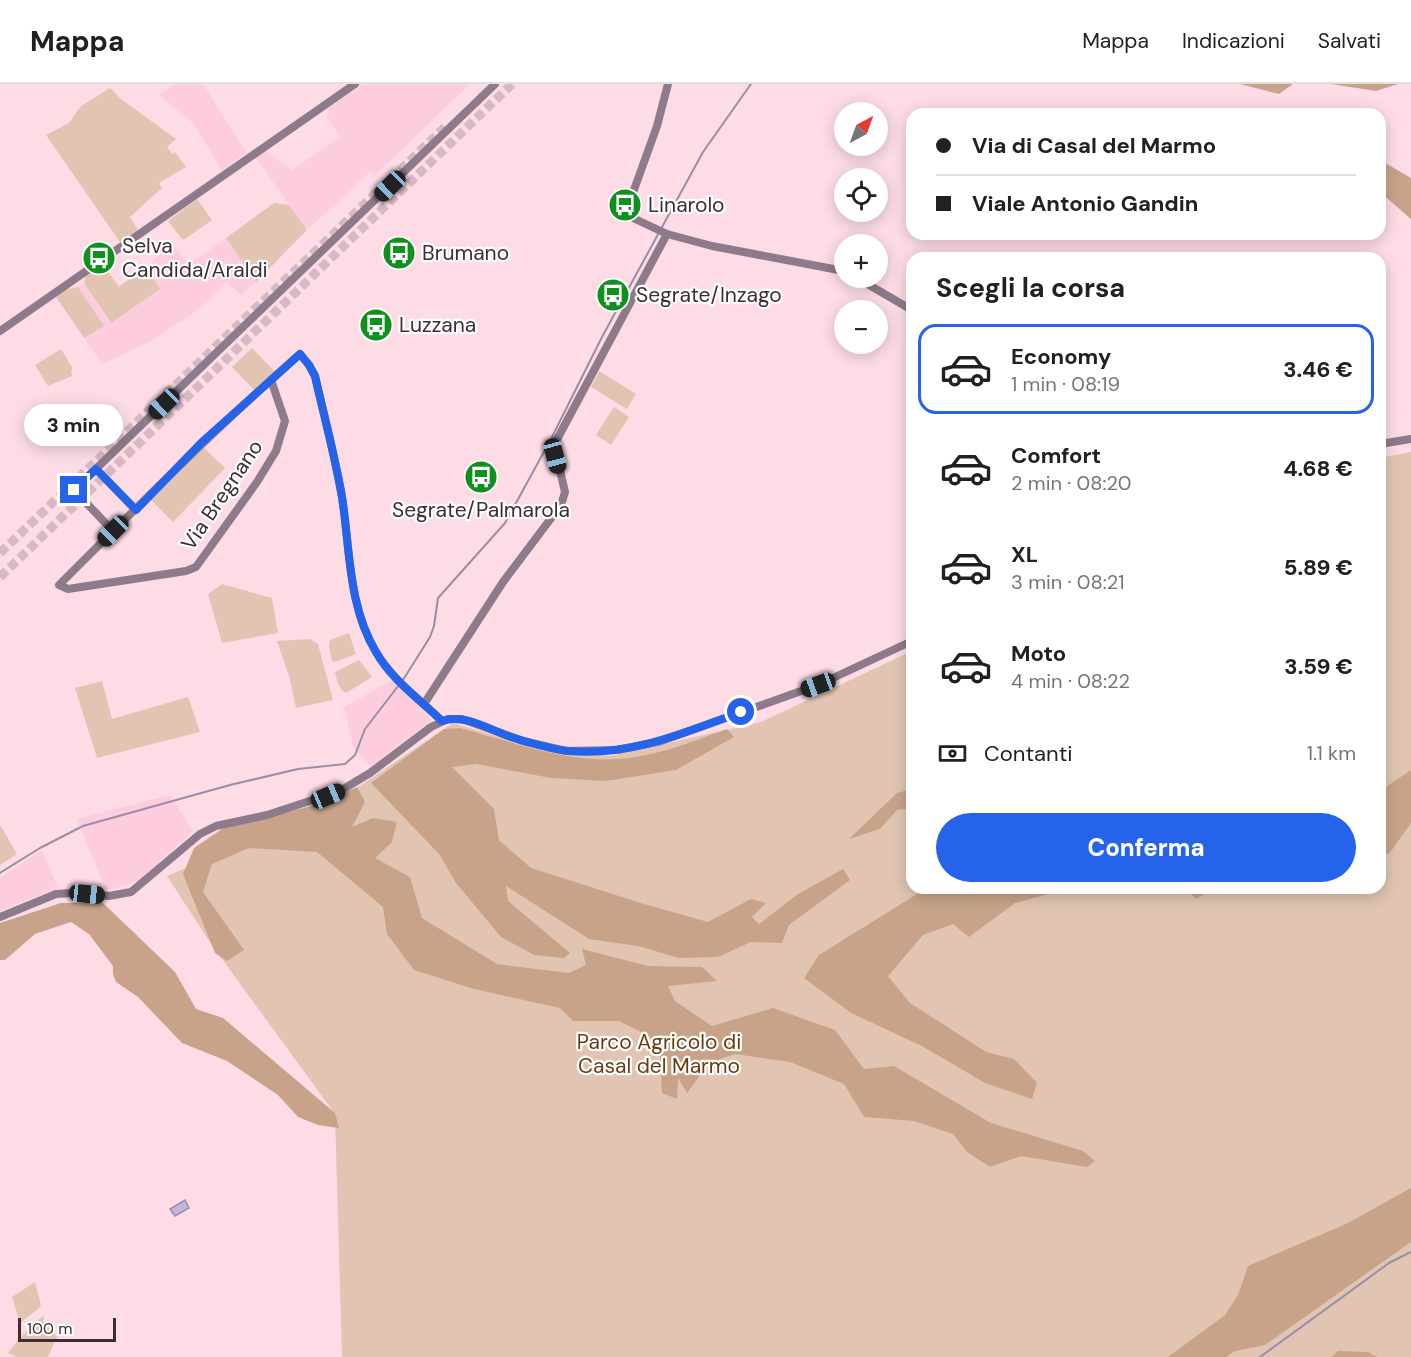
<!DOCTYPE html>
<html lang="it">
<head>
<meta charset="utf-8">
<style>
	:root { --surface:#fff; --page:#f2f2f2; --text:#202124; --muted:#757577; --line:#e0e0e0; --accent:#2563eb }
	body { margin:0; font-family:"DM Sans",sans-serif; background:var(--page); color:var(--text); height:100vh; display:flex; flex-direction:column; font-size:22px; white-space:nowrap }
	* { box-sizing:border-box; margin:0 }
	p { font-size:20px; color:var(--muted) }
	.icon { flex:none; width:33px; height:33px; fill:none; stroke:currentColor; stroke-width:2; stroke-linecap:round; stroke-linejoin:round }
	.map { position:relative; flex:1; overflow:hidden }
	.panel { position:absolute; left:906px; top:168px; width:480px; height:642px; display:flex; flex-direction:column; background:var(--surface); border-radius:18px; box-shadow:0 3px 15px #0003 }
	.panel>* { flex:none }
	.guide { position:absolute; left:906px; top:24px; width:480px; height:132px; border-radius:18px; box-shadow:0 3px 15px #0003; display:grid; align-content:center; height:132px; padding:0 30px; background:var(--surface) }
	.needle { width:39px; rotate:41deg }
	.fabs { position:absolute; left:834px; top:18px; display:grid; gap:12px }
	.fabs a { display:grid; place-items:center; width:54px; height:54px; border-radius:50%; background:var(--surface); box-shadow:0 3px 15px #0003; font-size:30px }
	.scale { position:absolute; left:18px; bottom:15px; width:98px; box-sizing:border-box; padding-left:6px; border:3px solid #3c2d32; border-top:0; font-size:16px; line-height:21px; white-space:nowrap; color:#3c2d32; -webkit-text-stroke:4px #fff; paint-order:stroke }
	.end { position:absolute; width:27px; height:27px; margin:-14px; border:8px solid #2563eb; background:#fff; box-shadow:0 0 0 3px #fff }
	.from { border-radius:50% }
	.bubble { position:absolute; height:42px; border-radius:21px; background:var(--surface); box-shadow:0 3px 15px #0003; font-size:20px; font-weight:800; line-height:42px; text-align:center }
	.car { position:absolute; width:18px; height:36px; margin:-18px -9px; border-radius:8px; box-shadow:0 0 4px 2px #0007; background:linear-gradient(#222 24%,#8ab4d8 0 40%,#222 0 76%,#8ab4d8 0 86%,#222 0) }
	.guide b { display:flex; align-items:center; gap:21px; height:57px; font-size:22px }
	.guide b+b { border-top:2px solid var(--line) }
	.guide i { width:15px; height:15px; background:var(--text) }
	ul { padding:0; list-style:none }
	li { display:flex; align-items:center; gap:18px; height:90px; margin:0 12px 9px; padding:0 18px; border:3px solid transparent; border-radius:18px }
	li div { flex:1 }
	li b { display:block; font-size:22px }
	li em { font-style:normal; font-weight:800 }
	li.on { border-color:var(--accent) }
	li>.icon { width:54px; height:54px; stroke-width:1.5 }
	h2 { padding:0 30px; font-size:27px; line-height:72px }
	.pay { display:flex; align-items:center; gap:15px; height:66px; padding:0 30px; font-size:22px }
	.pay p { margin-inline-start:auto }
	.primary-button { display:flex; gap:12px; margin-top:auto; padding:12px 30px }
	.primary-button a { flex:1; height:69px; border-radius:36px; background:var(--accent); color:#fff; font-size:24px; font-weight:800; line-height:69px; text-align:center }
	header { display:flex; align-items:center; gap:36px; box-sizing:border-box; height:84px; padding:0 30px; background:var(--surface); border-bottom:2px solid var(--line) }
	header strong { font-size:28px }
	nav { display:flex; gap:33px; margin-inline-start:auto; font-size:21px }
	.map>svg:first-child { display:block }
	.built { fill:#fdcddd }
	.green { fill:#e1c5b2 }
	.forest { fill:#c8a38a }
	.water { fill:#c1b7dd; stroke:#998eaa; stroke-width:1.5 }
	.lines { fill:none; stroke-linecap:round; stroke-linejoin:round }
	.stream { stroke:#998eaa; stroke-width:2 }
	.highway-tunnel { stroke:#d6b9c2; stroke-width:9; stroke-dasharray:9 4.5; stroke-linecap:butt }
	.secondary { stroke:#8d7b8c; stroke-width:8 }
	.route { stroke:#2563eb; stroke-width:8 }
	.labels { text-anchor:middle; stroke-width:4.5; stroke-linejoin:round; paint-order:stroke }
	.poi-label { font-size:21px; fill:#3c2d32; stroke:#fff; text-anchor:start }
	.street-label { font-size:21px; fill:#3c2d32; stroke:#fff }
	.park-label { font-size:21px; fill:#6a3a13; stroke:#fff }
</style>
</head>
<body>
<header>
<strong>Mappa</strong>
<nav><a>Mappa</a><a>Indicazioni</a><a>Salvati</a></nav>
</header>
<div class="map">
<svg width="1411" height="1273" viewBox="0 0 1411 1273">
	<rect width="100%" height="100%" fill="#fddce6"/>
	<g class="built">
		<path d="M175,0H203L246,68L222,87L194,40L159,11Z"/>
		<path d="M363,0H470L374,92L371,87L307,146L256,74L267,66L268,69L292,86L340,53L326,32L330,29L327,25Z"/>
		<path d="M226,154L256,198L241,211L227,198L191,231L149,258L102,280L84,254L103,241L78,203L84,199L110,239L159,205L145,183L173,160L188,181Z"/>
		<path d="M393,596L432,636L371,682L354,665L344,623Z"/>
		<path d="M170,711L193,747L140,796L128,801L106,806L77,735Z"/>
		<path d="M42,766L58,804L0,827V794Z"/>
	</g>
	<g class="green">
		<path d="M110,4L121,15L176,55L167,63L172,70L175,68L186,83L159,99L162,104L130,133L138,146L120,158L46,51L69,39L80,23Z"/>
		<path d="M197,115L212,136L185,155H182L168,137Z"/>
		<path d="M274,119L289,121L307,146L256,198L226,154Z"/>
		<path d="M103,180L119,203L145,183L160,205L111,239L84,199L86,192Z"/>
		<path d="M78,203L104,242L84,254L56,213L64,206Z"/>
		<path d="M252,264L275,288L254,306L232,283Z"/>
		<path d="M61,265L73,285L71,286L72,292L48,302L35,281Z"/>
		<path d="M599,287L636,310L627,325L591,303Z"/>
		<path d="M614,323L629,333L611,361L596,351Z"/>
		<path d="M203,363L225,384L173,438L151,416Z"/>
		<path d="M1411,368V1273H342L335,1030L211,860L167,792L333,720L453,639L545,667L611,672L761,638L912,567V804H1380V374Z"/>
		<path d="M222,500L272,514L278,549L222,559L208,510Z"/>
		<path d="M349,549L356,570L335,578L332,577L329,562L330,556Z"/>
		<path d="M310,555L318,560L333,616L296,624L289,592L277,557Z"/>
		<path d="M359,576L372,593L346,609C338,605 337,596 335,588Z"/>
		<path d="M102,597L112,635L188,613L200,648L97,674L75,604Z"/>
		<path d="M0,741L17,770L0,781Z"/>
		<path d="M35,1198L41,1221L38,1225L20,1239L12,1213Z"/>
		<path d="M44,1231L43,1237L57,1253L48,1273H16L8,1269L18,1256Z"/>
	</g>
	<g class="forest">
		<path d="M1240,0H1293L1279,10Z"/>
		<path d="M1331,0H1398L1376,7Z"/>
		<path d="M1380,76L1411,94V135L1380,108Z"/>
		<path d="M460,644C509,657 567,679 617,675C655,673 691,658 727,645L734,653L676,686L606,697L551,694L476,680L452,683L494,725L499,756L531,784L644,820L708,838L751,815L766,819L752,833L759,840L798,810L843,785L850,796L789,841L782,859L751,858L718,873L679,874L638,862L589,855L506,802L508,817L570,869L564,874L534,871L501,853L456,799L439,770L371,699L444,645Z"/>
		<path d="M1411,686V739L1389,770L1380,767V707Z"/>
		<path d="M357,703L365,718L352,743L373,734L397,738L392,758L375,774L410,793L422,834L497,880L569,889L586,881L582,865L648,882L702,883L717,897L668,902L675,917L712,942L773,924L835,946L864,985L894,982L991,1039L1083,1067L1095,1077L1087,1083L1021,1072L990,1083L967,1068L953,1050L914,1037L864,1033L844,1000L790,978L735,970L709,979L687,1009L678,994L677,1015L662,1009L660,971L649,952L619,937H573L560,924L474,905L414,886L387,850L383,823L317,768L249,764L212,780L203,808L244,866L227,877L215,869L183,790L194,764L222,745L322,719Z"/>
		<path d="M912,705V724L897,726L880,745L849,755L897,709Z"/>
		<path d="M950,804H1071L1015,819L969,853L953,840L923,851L888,892L910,919L986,968L1014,975L1037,999L1032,1015L985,999L922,962L851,929L804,894L819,871L917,810Z"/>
		<path d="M1186,804H1215L1196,815Z"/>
		<path d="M61,819H103L175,888L196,925L223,934L335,1029L339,1044L318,1041L298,1033L278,1011L227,977L182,959L138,913L116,898L113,890V882L89,850L71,838L35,850L5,876H0V839Z"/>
		<path d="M1411,1104V1158L1265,1261L1235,1267L1226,1273H1168L1225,1231L1238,1211L1248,1182L1346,1140Z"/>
		<path d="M1338,1267L1368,1268L1377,1273H1331Z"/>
	</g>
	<path class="water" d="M185,1116L189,1124L175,1132L170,1125Z"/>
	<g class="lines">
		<g class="stream">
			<path d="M403,596L430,553L434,542L438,514L505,439L551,355L602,253L703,68L751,0"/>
			<path d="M0,789L40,764L83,742L230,701L298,685L345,680L355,671L365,645L399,601"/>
			<path d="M1260,1273L1389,1179L1411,1168"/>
		</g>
		<g class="highway-tunnel">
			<path d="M0,469L445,43"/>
			<path d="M0,493L512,0"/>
		</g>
		<g class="secondary">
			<path d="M668,0L657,42L630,117L629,126L633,134L667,150L712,162L844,187"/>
			<path d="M857,194L912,226"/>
			<path d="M0,247L355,0"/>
			<path d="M271,296L285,337L276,367L257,398L196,483L186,487L68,505L59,501C138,422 216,344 300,270L309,281L315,292C324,332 335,372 342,413C350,463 348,522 376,568C392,595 419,615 442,637"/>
			<path d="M1380,360L1411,355"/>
			<path d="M96,385L136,426"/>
			<path d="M113,447L74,406L495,0"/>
			<path d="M424,620L503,498L561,421L565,408L554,361L667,150"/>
			<path d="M0,833L56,810L71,809L109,812L131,808L200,750L216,742L267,731L340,707L370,689L431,643L448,635H462L523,657L566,667L618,666L661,657L818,601L912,557"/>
		</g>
	</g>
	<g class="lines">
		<path class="route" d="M74,406L96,385L136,426L201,359L300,270L309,281L315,292C324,332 335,372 342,413C350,464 348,522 376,568C391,595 419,615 442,637C464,629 490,646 511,653C530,659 550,665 569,667C632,672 684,649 741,628"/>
	</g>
	<defs>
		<symbol id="bus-disc" viewBox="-11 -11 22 22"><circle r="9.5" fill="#10901f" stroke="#fff"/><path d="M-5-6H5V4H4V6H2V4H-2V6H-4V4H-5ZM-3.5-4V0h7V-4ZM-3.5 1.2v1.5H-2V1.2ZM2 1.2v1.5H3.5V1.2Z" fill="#fff"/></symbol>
	</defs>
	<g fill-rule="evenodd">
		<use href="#bus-disc" x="606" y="102" width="38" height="38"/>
		<use href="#bus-disc" x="380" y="150" width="38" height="38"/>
		<use href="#bus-disc" x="80" y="155" width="38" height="38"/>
		<use href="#bus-disc" x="594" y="192" width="38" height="38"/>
		<use href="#bus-disc" x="357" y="222" width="38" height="38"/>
		<use href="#bus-disc" x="462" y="374" width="38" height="38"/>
	</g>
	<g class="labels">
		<g class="poi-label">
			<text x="648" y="128">Linarolo</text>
			<text x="122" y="169">Selva<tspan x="122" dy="24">Candida/Araldi</tspan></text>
			<text x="422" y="176">Brumano</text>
			<text x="636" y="218">Segrate/Inzago</text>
			<text x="399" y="248">Luzzana</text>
			<text x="481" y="433" text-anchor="middle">Segrate/Palmarola</text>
		</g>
		<g class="street-label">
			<text transform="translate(222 411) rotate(-56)" y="7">Via Bregnano</text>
		</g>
		<g class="park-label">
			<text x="659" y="965">Parco Agricolo di<tspan x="659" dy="24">Casal del Marmo</tspan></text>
		</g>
	</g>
</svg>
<div class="fabs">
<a><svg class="needle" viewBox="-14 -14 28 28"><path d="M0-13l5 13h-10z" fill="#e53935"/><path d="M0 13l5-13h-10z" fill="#757577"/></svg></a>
<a><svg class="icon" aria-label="locate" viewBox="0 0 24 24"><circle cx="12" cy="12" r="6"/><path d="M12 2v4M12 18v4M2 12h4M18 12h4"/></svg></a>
<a>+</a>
<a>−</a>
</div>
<div class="scale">100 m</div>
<i class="end from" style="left:741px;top:628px"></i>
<i class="end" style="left:74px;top:406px"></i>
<div class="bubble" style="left:24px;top:320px;width:99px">3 min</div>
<i class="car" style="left:390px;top:102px;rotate:226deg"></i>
<i class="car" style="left:164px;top:320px;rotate:226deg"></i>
<i class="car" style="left:555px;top:372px;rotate:165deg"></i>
<i class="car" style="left:113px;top:447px;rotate:225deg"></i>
<i class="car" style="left:818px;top:601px;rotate:250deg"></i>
<i class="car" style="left:328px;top:712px;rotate:67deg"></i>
<i class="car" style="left:87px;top:810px;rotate:96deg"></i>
<div class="guide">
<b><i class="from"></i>Via di Casal del Marmo</b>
<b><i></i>Viale Antonio Gandin</b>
</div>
<section class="panel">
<h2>Scegli la corsa</h2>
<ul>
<li class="on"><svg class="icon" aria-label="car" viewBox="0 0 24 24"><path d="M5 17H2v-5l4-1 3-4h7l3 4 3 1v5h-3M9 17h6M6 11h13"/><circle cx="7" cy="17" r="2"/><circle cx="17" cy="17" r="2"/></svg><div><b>Economy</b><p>1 min · 08:19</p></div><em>3.46 €</em></li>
<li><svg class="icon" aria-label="car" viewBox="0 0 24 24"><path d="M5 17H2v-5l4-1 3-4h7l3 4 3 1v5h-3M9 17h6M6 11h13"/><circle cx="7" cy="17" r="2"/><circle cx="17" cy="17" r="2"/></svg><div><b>Comfort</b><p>2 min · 08:20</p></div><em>4.68 €</em></li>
<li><svg class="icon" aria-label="car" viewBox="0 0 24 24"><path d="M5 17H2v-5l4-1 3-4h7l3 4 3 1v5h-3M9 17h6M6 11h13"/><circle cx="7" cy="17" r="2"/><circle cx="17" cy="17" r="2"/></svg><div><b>XL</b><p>3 min · 08:21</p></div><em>5.89 €</em></li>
<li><svg class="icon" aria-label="car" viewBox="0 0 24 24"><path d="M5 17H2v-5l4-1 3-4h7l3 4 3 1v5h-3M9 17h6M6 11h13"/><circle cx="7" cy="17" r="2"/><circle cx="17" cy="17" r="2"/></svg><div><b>Moto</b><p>4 min · 08:22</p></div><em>3.59 €</em></li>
</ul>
<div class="pay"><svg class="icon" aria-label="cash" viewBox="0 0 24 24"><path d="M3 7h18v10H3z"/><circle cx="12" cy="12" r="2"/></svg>Contanti<p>1.1 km</p></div>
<div class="primary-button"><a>Conferma</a></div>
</section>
</div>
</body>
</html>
